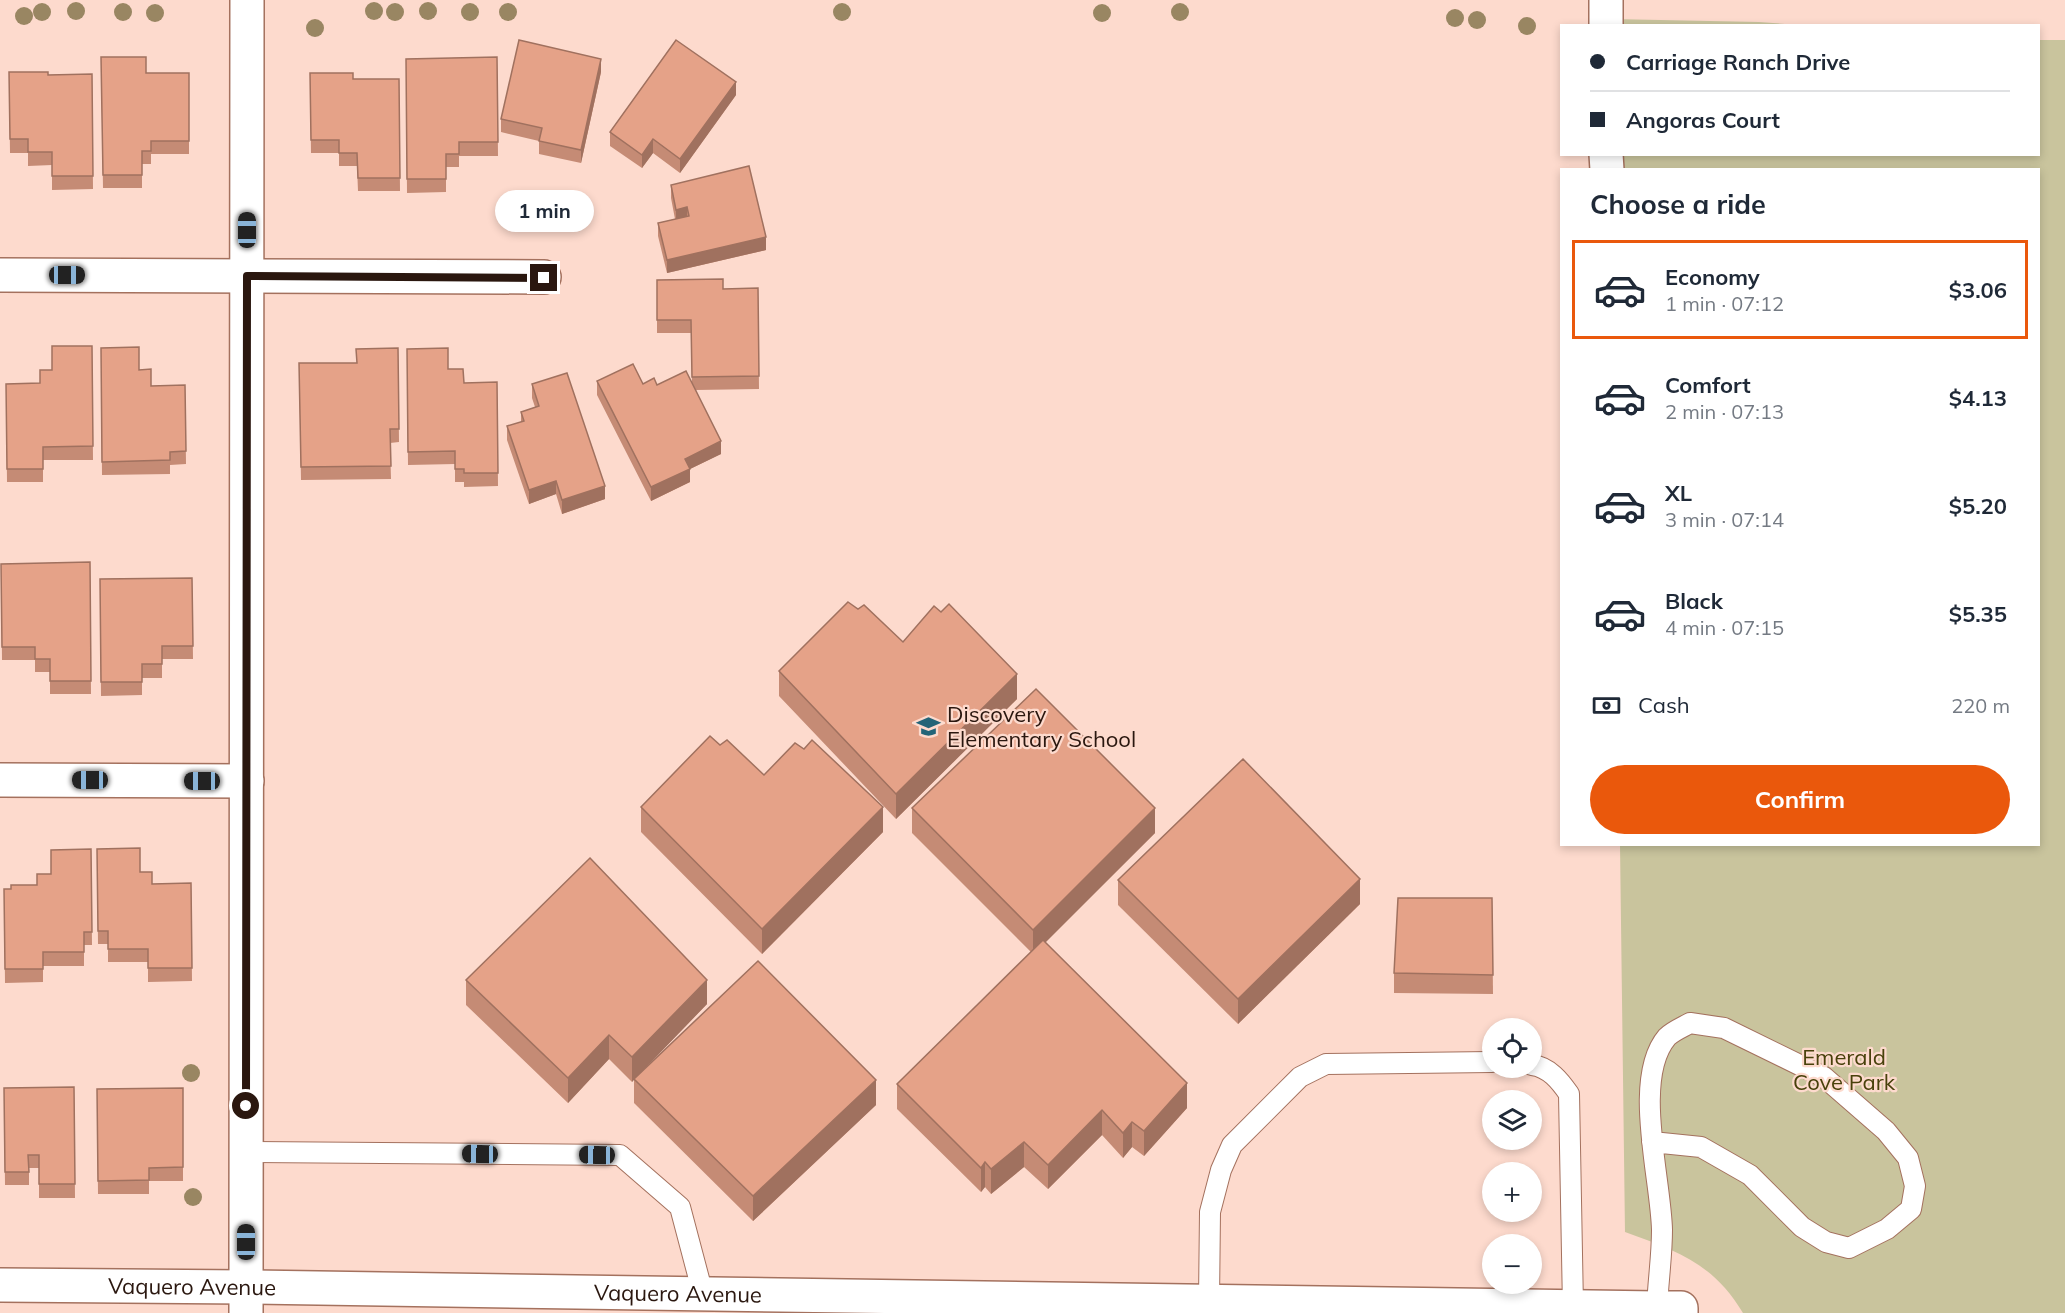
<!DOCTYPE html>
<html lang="en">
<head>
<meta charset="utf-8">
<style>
	:root { --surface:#fff; --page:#f6f6f7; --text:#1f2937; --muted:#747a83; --line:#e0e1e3; --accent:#ea580c }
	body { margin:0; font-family:Mulish,sans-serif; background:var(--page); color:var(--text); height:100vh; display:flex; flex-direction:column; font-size:22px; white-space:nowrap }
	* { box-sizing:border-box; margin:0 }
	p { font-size:20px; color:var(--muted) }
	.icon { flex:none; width:33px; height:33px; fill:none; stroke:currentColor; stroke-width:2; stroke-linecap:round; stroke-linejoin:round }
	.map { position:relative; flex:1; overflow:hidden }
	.details { position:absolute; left:1560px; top:168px; width:480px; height:678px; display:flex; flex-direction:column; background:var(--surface); border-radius:0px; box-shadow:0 3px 9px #0003 }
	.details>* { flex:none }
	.hud { position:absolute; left:1560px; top:24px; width:480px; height:132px; border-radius:0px; box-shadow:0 3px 9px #0003; display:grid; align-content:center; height:132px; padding:0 30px; background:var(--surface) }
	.buttons { position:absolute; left:1482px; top:1018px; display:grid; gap:12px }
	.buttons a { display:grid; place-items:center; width:60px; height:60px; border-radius:50%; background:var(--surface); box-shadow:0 3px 9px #0003; font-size:30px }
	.end { position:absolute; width:27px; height:27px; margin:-14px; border:8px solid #2a170f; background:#fff; box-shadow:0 0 0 3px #fff }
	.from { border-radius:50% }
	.bubble { position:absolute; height:42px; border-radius:21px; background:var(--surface); box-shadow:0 3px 9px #0003; font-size:20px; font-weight:700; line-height:42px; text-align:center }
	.car { position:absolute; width:18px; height:36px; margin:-18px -9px; border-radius:8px; box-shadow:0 0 4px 2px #0007; background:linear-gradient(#222 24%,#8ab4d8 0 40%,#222 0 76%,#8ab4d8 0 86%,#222 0) }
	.hud b { display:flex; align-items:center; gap:21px; height:57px; font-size:22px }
	.hud b+b { border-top:2px solid var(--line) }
	.hud i { width:15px; height:15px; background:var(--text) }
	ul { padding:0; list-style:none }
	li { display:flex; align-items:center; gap:18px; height:99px; margin:0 12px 9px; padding:0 18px; border:3px solid transparent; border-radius:0px }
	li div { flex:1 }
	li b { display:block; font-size:22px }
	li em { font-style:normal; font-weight:700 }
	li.current { border-color:var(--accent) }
	li>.icon { width:54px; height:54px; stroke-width:1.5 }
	h2 { padding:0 30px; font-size:27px; line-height:72px }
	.pay { display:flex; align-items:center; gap:15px; height:66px; padding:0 30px; font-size:22px }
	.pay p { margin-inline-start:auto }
	.primary-button { display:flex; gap:12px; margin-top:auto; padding:12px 30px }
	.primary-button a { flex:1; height:69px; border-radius:36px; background:var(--accent); color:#fff; font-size:24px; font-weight:700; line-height:69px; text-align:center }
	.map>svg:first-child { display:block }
	.green { fill:#c9c49d }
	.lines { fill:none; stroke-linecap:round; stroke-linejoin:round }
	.lane-casing { stroke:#a4715e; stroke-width:22 }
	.street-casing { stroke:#a4715e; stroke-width:36 }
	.lane { stroke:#fff; stroke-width:20 }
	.street { stroke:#fff; stroke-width:33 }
	.tree { fill:#998662 }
	.wall { fill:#c58b75 }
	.shaded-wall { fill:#a0715f }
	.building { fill:#e5a288; stroke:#a0715f; stroke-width:1.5 }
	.route { stroke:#2a170f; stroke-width:8 }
	.labels { text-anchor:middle; stroke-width:4.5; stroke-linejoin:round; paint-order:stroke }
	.poi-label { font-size:22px; fill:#2a170f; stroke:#fddacd; text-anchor:start }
	.park-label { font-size:22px; fill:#48410b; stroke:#fddacd }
	.street-label { font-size:22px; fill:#2a170f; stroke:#fddacd }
</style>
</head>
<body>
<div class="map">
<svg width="2065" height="1313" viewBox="0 0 2065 1313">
	<rect width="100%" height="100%" fill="#fddacd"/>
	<g class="green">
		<path d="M1611,19L1759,22L1798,25L1611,26Z"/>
		<path d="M2039,40H2065V1313H1743C1713,1263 1677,1251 1625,1232L1620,845L2038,844V170H1612V155L2038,154Z"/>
	</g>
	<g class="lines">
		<defs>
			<g id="lane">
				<path d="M1532,1065C1549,1067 1560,1081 1569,1094L1573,1307"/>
				<path d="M1652,1142L1701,1147L1750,1175L1802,1227L1826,1242L1849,1248L1887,1229L1911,1209L1915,1186L1908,1158L1886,1131L1824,1077L1724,1028L1690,1023C1683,1027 1673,1031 1667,1037C1632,1078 1661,1179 1662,1230C1662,1256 1658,1282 1657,1308"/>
				<path d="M246,1152L620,1155L680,1207L703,1294"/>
				<path d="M1209,1301L1210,1212L1221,1170L1232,1145L1300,1077L1326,1064L1492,1062"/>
			</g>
			<g id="street">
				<path d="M1606,0V26"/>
				<path d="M1606,154L1607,170"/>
				<path d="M0,275L544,277"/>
				<path d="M0,780L247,781"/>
				<path id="s1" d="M0,1285L246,1287L1657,1308H1681V1313"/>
				<path d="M246,1313L247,0"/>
			</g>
		</defs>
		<use href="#lane" class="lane-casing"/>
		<use href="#street" class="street-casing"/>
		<use href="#lane" class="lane"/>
		<use href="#street" class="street"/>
	</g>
	<g class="tree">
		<circle cx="76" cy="11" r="9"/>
		<circle cx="374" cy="11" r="9"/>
		<circle cx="428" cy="11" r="9"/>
		<circle cx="42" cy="12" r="9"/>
		<circle cx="123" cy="12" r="9"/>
		<circle cx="395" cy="12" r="9"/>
		<circle cx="470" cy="12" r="9"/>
		<circle cx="508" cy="12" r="9"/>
		<circle cx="842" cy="12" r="9"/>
		<circle cx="1180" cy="12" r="9"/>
		<circle cx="155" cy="13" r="9"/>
		<circle cx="1102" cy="13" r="9"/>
		<circle cx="24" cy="16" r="9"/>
		<circle cx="1455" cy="18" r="9"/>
		<circle cx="1477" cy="20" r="9"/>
		<circle cx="1527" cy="26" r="9"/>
		<circle cx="315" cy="28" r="9"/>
		<circle cx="191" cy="1073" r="9"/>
		<circle cx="193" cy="1197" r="9"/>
	</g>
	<g class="wall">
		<path d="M101,57L146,73H189V154H151V164H142V188H103Z"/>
		<path d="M497,57L498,156H459V167H446V192L407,193L406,59Z"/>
		<path d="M9,72L48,75L92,74L93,189L52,190V165L28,166V153H10Z"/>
		<path d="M601,72L581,163L539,154V141L501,132V119Z"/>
		<path d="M310,73L353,79H399L400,191H358L357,166H339V153H311Z"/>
		<path d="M736,95L680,173L653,153L642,168L610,146V132Z"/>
		<path d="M671,185L766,250L667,273L658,236V223L675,219L671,198Z"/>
		<path d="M657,280L723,289L758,288L759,389L696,390L721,454L690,469V482L651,501L597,395V381L643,384L657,385L692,382L691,333H657Z"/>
		<path d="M92,346L93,460H43V482H7L6,384L40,383L52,370Z"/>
		<path d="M101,348L139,370L151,386L185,385L186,464L170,465V474L102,475Z"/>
		<path d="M398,348L399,442L390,443L391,479L301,480L299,363H356Z"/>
		<path d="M407,349L448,369L464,383L497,382L498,486L464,487V482H455V464L408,465Z"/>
		<path d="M532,384L605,499L562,514L556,494L529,504L507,440V426L521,422V412L535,407L532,398Z"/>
		<path d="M90,562L91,694H50V672H35V660H2L1,564Z"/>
		<path d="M192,578L193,659H162V678H142V695L101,696L100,579Z"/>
		<path d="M941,612L1017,699L896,819L779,696V671L903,642Z"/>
		<path d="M720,745L764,775L883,832L762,954L641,832V807Z"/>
		<path d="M912,808L1155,833L1045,942L1187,1108L1144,1156L1132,1147L1123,1158L1102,1135L1048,1189L1024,1167L991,1194L985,1187L981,1192L897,1109V1084L1031,952L912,833Z"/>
		<path d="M91,849L92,945H84V966H43V982L5,983L4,889H11L37,885L51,874Z"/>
		<path d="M97,849L140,872L152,884L191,883L192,981L148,982V962H108V944H98Z"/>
		<path d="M1118,880L1360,904L1238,1024L1118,905Z"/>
		<path d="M1492,898L1493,994L1394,993V973Z"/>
		<path d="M466,980L707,1004L643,1070L876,1105L753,1221L634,1103V1079L632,1082L609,1059L568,1103L466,1005Z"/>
		<path d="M74,1087L75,1198H39V1168H29V1185H5L4,1088Z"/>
		<path d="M183,1088V1181H149V1194H98L97,1089Z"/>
	</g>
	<g class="shaded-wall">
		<path d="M601,59V72L581,163V150Z"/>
		<path d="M736,82V95L680,173V159Z"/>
		<path d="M653,139V153L642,168V155Z"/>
		<path d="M687,207V221L676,223V210Z"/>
		<path d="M766,237V250L667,273V260Z"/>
		<path d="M721,441V454L690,469V482L651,501V487L685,459Z"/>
		<path d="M556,481V494L529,504V490Z"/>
		<path d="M605,486V499L562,514V500Z"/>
		<path d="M1017,674V699L896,819V794Z"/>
		<path d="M883,807V832L762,954V929Z"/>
		<path d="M1155,808V833L1033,955V930Z"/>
		<path d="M1360,879V904L1238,1024V999Z"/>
		<path d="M707,980V1004L632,1082V1057Z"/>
		<path d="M609,1035V1059L568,1103V1078Z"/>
		<path d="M876,1080V1105L753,1221V1196Z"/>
		<path d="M1187,1083V1108L1144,1156V1131Z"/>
		<path d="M1102,1110V1135L1048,1189V1165Z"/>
		<path d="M1132,1122V1147L1123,1158V1133Z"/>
		<path d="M1024,1142V1167L991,1194V1169Z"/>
		<path d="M985,1162V1187L981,1192V1168Z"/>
	</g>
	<g class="building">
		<path d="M519,40L601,59L581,150L539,141L542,128L501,119Z"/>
		<path d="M676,40L736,82L680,159L653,139L642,155L610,132Z"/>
		<path d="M101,57H146V73H189V141H151V151H142V175H103Z"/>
		<path d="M497,57L498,142H459V154H446V179H407L406,59Z"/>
		<path d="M9,72H48V75L92,74L93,176H52V152H28V139H10Z"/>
		<path d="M310,73H353V79H399L400,178H358L357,153H339V140H311Z"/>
		<path d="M749,166L766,237L667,260L658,223L689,216L687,207L676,210L671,185Z"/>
		<path d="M723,279V289L758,288L759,376L692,377L691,320H657V280Z"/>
		<path d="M52,346H92L93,446L43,447V469H7L6,384L40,383V370H52Z"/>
		<path d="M139,347V370L151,369V386L185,385L186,451L170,452V460L102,462L101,348Z"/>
		<path d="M398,348L399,429H390L391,466L301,467L299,363H357L356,349Z"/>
		<path d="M448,348V369H463L464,383L497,382L498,473H464V469H455V451L408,452L407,349Z"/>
		<path d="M633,364L643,384L654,378L657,385L686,371L721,441L685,459L690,469L651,487L597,381Z"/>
		<path d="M567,373L605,486L562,500L556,481L529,490L507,426L524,421L521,412L539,406L532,384Z"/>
		<path d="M90,562L91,681H50V659H35V647H2L1,564Z"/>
		<path d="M192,578L193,646H162V664H142V682H101L100,579Z"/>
		<path d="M848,602L858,609L864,605L903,642L934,606L941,612L949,604L1017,674L896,794L779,671Z"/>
		<path d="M1036,689L1155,808L1033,930L912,808Z"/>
		<path d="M710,736L720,745L727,740L764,775L795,743L804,749L812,740L883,807L762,929L641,807Z"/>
		<path d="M1243,759L1360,879L1238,999L1118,880Z"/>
		<path d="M140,848V872H152V884L191,883L192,968H148V949H108V931H98L97,849Z"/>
		<path d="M91,849L92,932H84V952H43V969H5L4,889H11V885H37V874H51V850Z"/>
		<path d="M590,858L707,980L632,1057L609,1035L568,1078L466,980Z"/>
		<path d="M1398,898H1492L1493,975L1394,973Z"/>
		<path d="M1043,940L1187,1083L1144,1131L1132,1122L1123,1133L1102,1110L1048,1165L1024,1142L991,1169L985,1162L981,1168L897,1084Z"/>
		<path d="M758,961L876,1080L753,1196L634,1079Z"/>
		<path d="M74,1087L75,1184H39V1155H28L29,1172H5L4,1088Z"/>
		<path d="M183,1088V1167L149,1168V1180L98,1181L97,1089Z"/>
	</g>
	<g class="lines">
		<path class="route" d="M246,1106L247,276L544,278"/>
	</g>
	<defs>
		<symbol id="school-bare" viewBox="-9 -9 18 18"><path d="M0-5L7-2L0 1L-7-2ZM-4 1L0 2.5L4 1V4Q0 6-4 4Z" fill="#236478" stroke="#fddacd" stroke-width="2.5" paint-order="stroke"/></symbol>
	</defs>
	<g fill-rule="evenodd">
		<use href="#school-bare" x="912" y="710" width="33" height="33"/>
	</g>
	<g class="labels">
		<g class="poi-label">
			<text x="947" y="722">Discovery<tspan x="947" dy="25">Elementary School</tspan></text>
		</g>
		<g class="park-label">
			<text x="1844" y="1065">Emerald<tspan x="1844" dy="25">Cove Park</tspan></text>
		</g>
		<g class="street-label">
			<text dy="8" stroke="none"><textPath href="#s1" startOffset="192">Vaquero Avenue</textPath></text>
			<text dy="8" stroke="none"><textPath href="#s1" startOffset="678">Vaquero Avenue</textPath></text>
		</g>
	</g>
</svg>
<div class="buttons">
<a><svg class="icon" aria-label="locate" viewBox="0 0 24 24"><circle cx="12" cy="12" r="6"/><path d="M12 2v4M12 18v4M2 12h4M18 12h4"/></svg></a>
<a><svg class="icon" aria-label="layers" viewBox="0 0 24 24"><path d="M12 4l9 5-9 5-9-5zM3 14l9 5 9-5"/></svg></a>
<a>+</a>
<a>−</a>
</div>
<i class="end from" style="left:246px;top:1106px"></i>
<i class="end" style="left:544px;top:278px"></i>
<div class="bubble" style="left:495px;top:190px;width:99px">1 min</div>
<i class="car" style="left:247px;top:230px;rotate:0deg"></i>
<i class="car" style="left:67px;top:275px;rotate:90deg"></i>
<i class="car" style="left:90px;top:780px;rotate:270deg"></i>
<i class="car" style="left:202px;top:781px;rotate:270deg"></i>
<i class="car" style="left:480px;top:1154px;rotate:271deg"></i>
<i class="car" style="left:597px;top:1155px;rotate:271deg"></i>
<i class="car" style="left:246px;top:1242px;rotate:0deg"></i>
<div class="hud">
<b><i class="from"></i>Carriage Ranch Drive</b>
<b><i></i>Angoras Court</b>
</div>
<section class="details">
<h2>Choose a ride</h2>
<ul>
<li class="current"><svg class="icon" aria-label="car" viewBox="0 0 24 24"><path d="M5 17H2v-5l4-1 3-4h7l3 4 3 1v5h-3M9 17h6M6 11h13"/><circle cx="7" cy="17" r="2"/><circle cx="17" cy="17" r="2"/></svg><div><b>Economy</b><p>1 min · 07:12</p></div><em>$3.06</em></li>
<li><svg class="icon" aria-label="car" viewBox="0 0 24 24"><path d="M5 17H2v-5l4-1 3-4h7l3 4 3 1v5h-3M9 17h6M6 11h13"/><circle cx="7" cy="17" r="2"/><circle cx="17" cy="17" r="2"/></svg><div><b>Comfort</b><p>2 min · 07:13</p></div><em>$4.13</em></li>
<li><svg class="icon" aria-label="car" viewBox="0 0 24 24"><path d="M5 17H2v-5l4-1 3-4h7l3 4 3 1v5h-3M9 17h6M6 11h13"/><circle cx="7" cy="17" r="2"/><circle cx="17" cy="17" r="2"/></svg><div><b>XL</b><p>3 min · 07:14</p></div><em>$5.20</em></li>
<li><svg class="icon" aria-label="car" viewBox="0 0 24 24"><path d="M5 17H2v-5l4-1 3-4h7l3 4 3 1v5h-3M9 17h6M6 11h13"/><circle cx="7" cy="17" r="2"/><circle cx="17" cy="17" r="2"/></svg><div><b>Black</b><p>4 min · 07:15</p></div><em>$5.35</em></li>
</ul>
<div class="pay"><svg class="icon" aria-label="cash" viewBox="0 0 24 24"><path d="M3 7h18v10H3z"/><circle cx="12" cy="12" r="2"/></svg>Cash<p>220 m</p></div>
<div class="primary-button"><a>Confirm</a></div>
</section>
</div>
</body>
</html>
